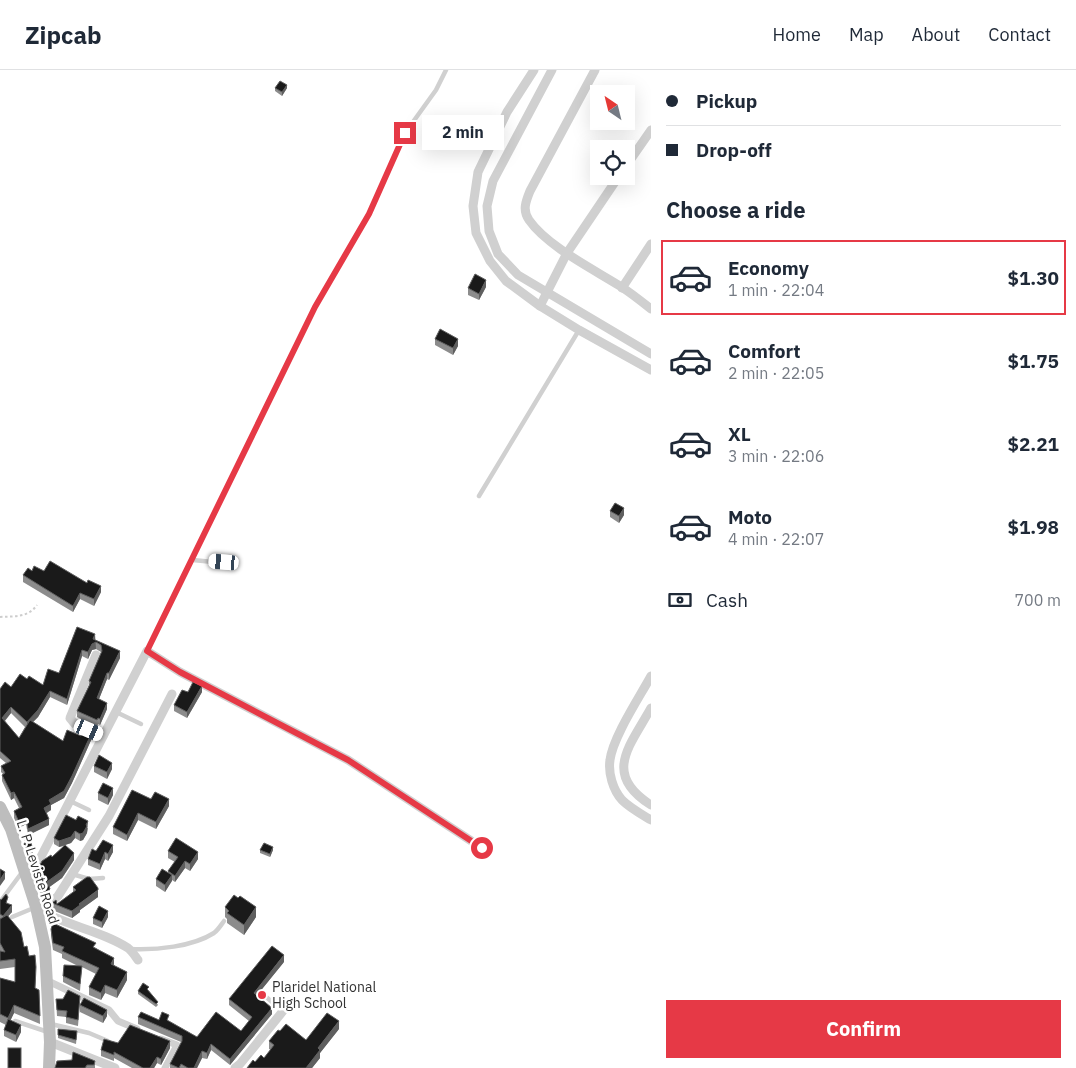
<!DOCTYPE html>
<html lang="en">
<head>
<meta charset="utf-8">
<style>
	:root { --surface:#fff; --page:#f6f6f7; --text:#1f2937; --muted:#747a83; --line:#e0e1e3; --accent:#e63946 }
	body { margin:0; font-family:"IBM Plex Sans",sans-serif; background:var(--page); color:var(--text); height:100vh; display:flex; flex-direction:column; font-size:19px; white-space:nowrap }
	* { box-sizing:border-box; margin:0 }
	p { font-size:16px; color:var(--muted) }
	.icon { flex:none; width:28px; height:28px; fill:none; stroke:currentColor; stroke-width:2; stroke-linecap:round; stroke-linejoin:round }
	.map { position:relative; flex:1; overflow:hidden }
	.details { display:flex; flex-direction:column; background:var(--surface); width:425px }
	.details>* { flex:none }
	.top-card { display:grid; align-content:center; height:110px; padding:0 15px; background:var(--surface) }
	.needle { width:32px; rotate:325deg }
	.buttons { position:absolute; left:590px; top:15px; display:grid; gap:10px }
	.buttons a { display:grid; place-items:center; width:45px; height:45px; border-radius:0px; background:var(--surface); box-shadow:0 5px 20px #0002; font-size:25px }
	.end { position:absolute; width:22px; height:22px; margin:-11px; border:6px solid #e63946; background:#fff; box-shadow:0 0 0 2px #fff }
	.from { border-radius:50% }
	.bubble { position:absolute; height:35px; border-radius:0px; background:var(--surface); box-shadow:0 5px 20px #0002; font-size:16px; font-weight:800; line-height:35px; text-align:center }
	.car { position:absolute; width:15px; height:30px; margin:-15px -8px; border-radius:6px; box-shadow:0 0 4px 1px #0007; background:linear-gradient(#fff 24%,#345 0 40%,#fff 0 76%,#345 0 86%,#fff 0) }
	.top-card b { display:flex; align-items:center; gap:18px; height:48px; font-size:19px }
	.top-card b+b { border-top:1px solid var(--line) }
	.top-card i { width:12px; height:12px; background:var(--text) }
	ul { padding:0; list-style:none }
	li { display:flex; align-items:center; gap:15px; height:75px; margin:0 10px 8px; padding:0 5px; border:2px solid transparent; border-radius:0px }
	li div { flex:1 }
	li b { display:block; font-size:19px }
	li em { font-style:normal; font-weight:800 }
	li.active { border-color:var(--accent) }
	li>.icon { width:45px; height:45px; stroke-width:1.5 }
	h2 { padding:0 15px; font-size:22px; line-height:60px }
	.pay { display:flex; align-items:center; gap:12px; height:55px; padding:0 15px; font-size:19px }
	.pay p { margin-inline-start:auto }
	.button { display:flex; gap:10px; margin-top:auto; padding:10px 15px }
	.button a { flex:1; height:58px; border-radius:0px; background:var(--accent); color:#fff; font-size:20px; font-weight:800; line-height:58px; text-align:center }
	header { display:flex; align-items:center; gap:30px; box-sizing:border-box; height:70px; padding:0 25px; background:var(--surface); border-bottom:1px solid var(--line) }
	header strong { font-size:24px }
	nav { display:flex; gap:28px; margin-inline-start:auto; font-size:18px }
	main { display:flex; flex:1; min-height:0 }
	.map>svg:first-child { display:block }
	.lines { fill:none; stroke-linecap:round; stroke-linejoin:round }
	.path { stroke:#cdcdcd; stroke-width:2; stroke-dasharray:2.5 2.5; stroke-linecap:butt }
	.service { stroke:#d0d0d0; stroke-width:4.5 }
	.pedestrian { stroke:#d0d0d0; stroke-width:7 }
	.minor { stroke:#d0d0d0; stroke-width:9 }
	.secondary { stroke:#bdbdbd; stroke-width:12 }
	.wall { fill:#8c8c8c; fill-rule:evenodd }
	.shaded-wall { fill:#5f5f5f }
	.building { fill:#1a1a1a; stroke:#5f5f5f }
	.route { stroke:#e63946; stroke-width:6 }
	.poi-dot { fill:#e63946; stroke:#fff; stroke-width:2 }
	.labels { text-anchor:middle; stroke-width:5; stroke-linejoin:round; paint-order:stroke }
	.street-label { font-size:14px; fill:#333; stroke:#fff }
	.poi-label { font-size:14px; fill:#333; stroke:#fff; text-anchor:start }
</style>
</head>
<body>
<header>
<strong>Zipcab</strong>
<nav><a>Home</a><a>Map</a><a>About</a><a>Contact</a></nav>
</header>
<main>
<div class="map">
<svg width="651" height="998" viewBox="0 0 651 998">
	<rect width="100%" height="100%" fill="#fff"/>
	<g class="lines">
		<path class="path" d="M0,547C14,546 28,548 37,535"/>
		<g class="service">
			<path d="M479,426L579,260"/>
			<path d="M193,490L223,493"/>
			<path d="M147,581L315,237L369,144L405,63L436,20L446,0"/>
			<path d="M116,642L141,654"/>
			<path d="M70,731L89,740"/>
			<path d="M72,804L89,809L103,808"/>
			<path d="M0,832L23,801"/>
			<path d="M12,847L36,837"/>
			<path d="M131,879C156,880 192,877 214,863C218,860 221,855 224,851"/>
			<path d="M265,926L283,941"/>
			<path d="M15,951L48,962"/>
			<path d="M51,954L89,963L108,971"/>
		</g>
		<g class="pedestrian">
			<path d="M48,911L109,940L118,951L137,959"/>
			<path d="M161,969L177,975L165,998"/>
		</g>
		<g class="minor">
			<path d="M534,0L507,42L478,102L473,136L476,163L490,191L506,211L540,236L579,260L651,300"/>
			<path d="M552,0L493,111L487,136L489,161L498,184L518,205L651,284"/>
			<path d="M595,0L530,121C526,131 522,140 529,150C547,176 593,199 620,216C631,223 641,231 651,239"/>
			<path d="M626,96L651,60"/>
			<path d="M622,218L651,174"/>
			<path d="M540,236L567,183L619,106"/>
			<path d="M96,585L70,648L75,654L103,666"/>
			<path d="M651,606C639,628 613,667 610,690C608,703 613,720 622,730C630,738 641,744 651,750"/>
			<path d="M651,638C630,676 602,704 651,735"/>
			<path d="M28,812L147,581L180,602L348,690L482,778"/>
			<path d="M41,841C68,856 102,861 128,878C132,881 135,886 138,890"/>
			<path d="M38,844L58,826L109,746L172,624"/>
			<path d="M50,972L115,998"/>
			<path d="M235,998L240,994L283,941"/>
		</g>
		<path class="secondary" d="M0,737L11,759L36,837L45,877L50,972L49,998"/>
	</g>
	<g class="wall">
		<path d="M275,18H287L282,26L275,21Z"/>
		<path d="M486,217L479,230L468,225V218Z"/>
		<path d="M435,269L458,276L453,285L435,275Z"/>
		<path d="M610,441L624,445L619,453L610,447Z"/>
		<path d="M32,501H44L101,522L94,536L80,529L73,542L23,512V505Z"/>
		<path d="M77,557L120,588L109,610L107,609L99,629L107,639L100,655L98,654L97,657L77,647V641L89,615V611L101,582L96,579L92,580L88,589L82,586L67,635L50,627L38,647L33,652L63,671L81,666L92,668L72,713L64,728L51,735V740L47,743L49,755L29,765L33,785L28,787L24,772V766L28,765L26,754L19,758L14,748V741L19,738L14,728L11,730L2,711V705L3,704L1,702V696L6,693L0,688V619L11,617L27,609L43,615L59,603ZM11,643L25,657L19,668L5,651Z"/>
		<path d="M188,622H202L187,648L174,641V635Z"/>
		<path d="M94,696L112,699L107,709L94,702Z"/>
		<path d="M98,723L113,725L108,735L98,730Z"/>
		<path d="M151,729L169,736L156,759L138,750L127,771L113,764V757Z"/>
		<path d="M88,758L87,763L83,770L80,771L75,768L71,773L65,775L74,790L62,808L49,817L50,825L43,831L39,820V814L36,810V803L40,799V795L52,787L64,776L59,777L54,774V768Z"/>
		<path d="M260,780H273L270,787L260,783Z"/>
		<path d="M96,781L113,782L108,791L105,789L100,800L88,795V789Z"/>
		<path d="M168,781L198,789L190,801L185,798L175,812L172,810L165,822L156,816V809L168,803V801L175,792L168,788Z"/>
		<path d="M73,817L98,827L80,840V842L72,848L52,840V833L57,834L73,822Z"/>
		<path d="M0,829L8,833V834L12,842L8,846L29,886L36,905L35,918L39,920L40,954L14,943L10,950L21,962L16,972L4,966V960L6,955L0,952V908L15,912V897L0,899Z"/>
		<path d="M225,837L256,847L244,865L227,853V849L225,847Z"/>
		<path d="M108,847L102,858L93,854V848Z"/>
		<path d="M51,859L96,878L114,895L127,910L117,928L105,923L101,930L89,925V917L96,904L82,897L80,921L63,912V906L78,896L62,888V884L53,880L51,866Z"/>
		<path d="M284,892L257,925L272,944L230,995L211,980L207,989L202,988L197,998H170V994L181,972L138,954V947L169,952L197,967L241,961L249,951L229,935V929Z"/>
		<path d="M138,921H149L158,935L156,937L138,924Z"/>
		<path d="M56,929L80,932L78,956L66,953V947L57,946Z"/>
		<path d="M80,935L107,946L103,953L80,942Z"/>
		<path d="M58,959L77,964L76,974L58,968Z"/>
		<path d="M339,959L320,983V988L312,998H247L264,988L271,980L269,979V971L280,961L306,970Z"/>
		<path d="M118,973L170,978L161,995L157,993L154,998H132L114,988V991L101,986V980Z"/>
		<path d="M95,991V998H55Z"/>
	</g>
	<g class="shaded-wall">
		<path d="M287,15V18L282,26V22Z"/>
		<path d="M486,210V217L479,230V224Z"/>
		<path d="M458,269V276L453,285V278Z"/>
		<path d="M624,438V445L619,453V446Z"/>
		<path d="M101,516V522L94,536V529Z"/>
		<path d="M80,523V529L73,542V536Z"/>
		<path d="M95,564L96,579L92,580L88,589V582Z"/>
		<path d="M82,580V586L67,635V629Z"/>
		<path d="M120,581V588L109,610V603Z"/>
		<path d="M107,603V609L97,634V628Z"/>
		<path d="M202,616V622L187,648V642Z"/>
		<path d="M50,621V627L38,647L27,658V652Z"/>
		<path d="M107,633V639L100,655V649Z"/>
		<path d="M11,637V643L2,654V648Z"/>
		<path d="M92,662V668L72,713L64,728L51,735V740L44,744V738Z"/>
		<path d="M112,693V699L107,709V702Z"/>
		<path d="M113,718V725L108,735V728Z"/>
		<path d="M14,722V728L11,730V723Z"/>
		<path d="M169,729V736L156,759V752Z"/>
		<path d="M138,743V750L127,771V765Z"/>
		<path d="M26,748V754L19,758V752Z"/>
		<path d="M49,749V755L28,765V759Z"/>
		<path d="M88,751L87,763L83,770L80,771V764Z"/>
		<path d="M75,761V768L71,773L59,777V771Z"/>
		<path d="M113,775V782L108,791V784Z"/>
		<path d="M273,777V780L270,787V784Z"/>
		<path d="M33,780V785L28,787V781Z"/>
		<path d="M105,782V789L100,800V794Z"/>
		<path d="M198,782V789L190,801V794Z"/>
		<path d="M74,783V790L62,808L44,821V814Z"/>
		<path d="M185,791V798L175,812V806Z"/>
		<path d="M5,802V809L0,816V810Z"/>
		<path d="M172,805V811L165,822V815Z"/>
		<path d="M50,819V825L43,831V825Z"/>
		<path d="M98,820V827L80,840V842L72,848V841L79,834Z"/>
		<path d="M12,835V842L3,852V846Z"/>
		<path d="M256,837V847L244,865V855Z"/>
		<path d="M108,841V847L102,858V852Z"/>
		<path d="M284,885V892L254,929V923Z"/>
		<path d="M114,888V895L111,894Z"/>
		<path d="M127,902V910L117,928V920Z"/>
		<path d="M105,915V923L101,930V923Z"/>
		<path d="M14,935V943L8,956V948Z"/>
		<path d="M272,938V944L230,995V989Z"/>
		<path d="M107,940V946L103,953V946Z"/>
		<path d="M339,951V959L320,983V988L312,998H306L318,978Z"/>
		<path d="M21,955V962L16,972V965Z"/>
		<path d="M170,971V978L161,995V989Z"/>
		<path d="M211,974V980L207,989V983Z"/>
		<path d="M202,981V988L197,998H194Z"/>
		<path d="M157,987V993L154,998H150Z"/>
	</g>
	<g class="building">
		<path d="M280,11L287,15L282,22L275,18Z"/>
		<path d="M475,204L486,210L479,224L468,218Z"/>
		<path d="M440,259L458,269L453,278L435,269Z"/>
		<path d="M615,433L624,438L619,446L610,441Z"/>
		<path d="M50,491L87,513L88,510L101,516L94,529L80,523L73,536L23,505L28,498L32,501L34,496L44,501Z"/>
		<path d="M77,557L95,564L93,569L120,581L109,603H107L97,628L107,633L100,649L98,648L97,650L77,641L91,612L89,611L102,581L101,575L96,572L92,574L88,582L82,580L67,629L50,621L38,640L27,652L11,637L2,648L19,668L30,650L63,671L67,660L81,666L84,658L92,662L72,706L64,721L49,730L51,734L44,738L49,749L28,759L26,748L19,752L14,741L22,737L14,722L11,723L2,705L5,703L1,696L11,691L0,681V619L5,612L11,617L20,604L27,609L29,606L43,615L48,599L59,603Z"/>
		<path d="M193,612L202,616L187,642L174,635L182,620L188,622Z"/>
		<path d="M99,685L112,693L107,702L94,696Z"/>
		<path d="M103,713L113,718L108,728L98,723Z"/>
		<path d="M132,720L151,729L155,722L169,729L156,752L138,743L127,765L113,757Z"/>
		<path d="M66,745L76,750L78,746L88,751L86,755L87,756L83,763L80,764L75,761L71,767L59,771L54,768Z"/>
		<path d="M29,765L33,780L28,781L24,766Z"/>
		<path d="M176,768L198,782L190,794L185,791L175,806L168,801L178,787L168,781Z"/>
		<path d="M103,770L113,775L108,784L105,782L100,794L88,789L92,779L96,781Z"/>
		<path d="M264,773L273,777L270,784L260,780Z"/>
		<path d="M65,775L74,783L62,801L44,814L36,803L42,798L40,795L42,791L51,785L52,787Z"/>
		<path d="M0,799L5,802L0,810Z"/>
		<path d="M162,799L172,805L165,815L156,809Z"/>
		<path d="M87,807H90L98,818V820L79,834L80,835L72,841L52,833L56,830L57,834L76,820L73,817Z"/>
		<path d="M39,814L49,816L50,819L43,825Z"/>
		<path d="M6,824L8,827L6,833L12,835L3,846L0,844V829L1,830Z"/>
		<path d="M234,825L238,828L240,826L256,837L244,855L227,843L229,841L225,837Z"/>
		<path d="M99,836L108,841L102,852L93,848Z"/>
		<path d="M7,845L21,862L24,877L27,876L29,886L35,885L36,897L35,918L39,920L40,946L14,935L8,948L0,944V908L15,912V889L0,891V881L5,882L0,873V849Z"/>
		<path d="M53,853L96,873L93,877L114,888L111,894L127,902L117,920L105,915L101,923L89,917L99,898L62,881L64,877L53,873L51,859Z"/>
		<path d="M272,876L284,885L254,923L272,938L230,989L211,974L207,983L202,981L194,998H188L181,994L179,998L170,994L182,971V966L138,947L141,942L159,950L162,942L169,945L167,950L197,967L216,942L241,961L252,947L229,929Z"/>
		<path d="M64,895L82,896L80,914L63,906Z"/>
		<path d="M143,913L149,917L147,919L158,932L156,934L138,921Z"/>
		<path d="M68,920L80,926L78,950L66,947L67,941L57,940L56,929H63Z"/>
		<path d="M84,928L107,940L103,946L80,935Z"/>
		<path d="M327,943L339,951L318,978L320,980L306,998H247L253,990L255,992L261,985L264,988L274,975L269,971L278,960L280,961L286,954L306,970Z"/>
		<path d="M8,949L21,955L16,965L4,960Z"/>
		<path d="M130,955L170,971L161,989L157,987L150,998H143L114,982V985L101,980L104,969L118,973Z"/>
		<path d="M58,959L77,961L76,970L58,965Z"/>
		<rect x="8" y="978" width="13" height="20"/>
		<path d="M73,982L95,991L94,995H87L85,998H55L57,991L72,990Z"/>
	</g>
	<g class="lines">
		<path class="route" d="M405,63L369,144L315,237L147,581L180,602L348,690L482,778"/>
	</g>
	<circle class="poi-dot" cx="262" cy="925" r="5"/>
	<g class="labels">
		<g class="street-label">
			<text transform="translate(38 802) rotate(72)" y="5">L. P. Leviste Road</text>
		</g>
		<g class="poi-label">
			<text x="272" y="922">Plaridel National<tspan x="272" dy="16">High School</tspan></text>
		</g>
	</g>
</svg>
<div class="buttons">
<a><svg class="needle" viewBox="-14 -14 28 28"><path d="M0-13l5 13h-10z" fill="#e53935"/><path d="M0 13l5-13h-10z" fill="#747a83"/></svg></a>
<a><svg class="icon" aria-label="locate" viewBox="0 0 24 24"><circle cx="12" cy="12" r="6"/><path d="M12 2v4M12 18v4M2 12h4M18 12h4"/></svg></a>
</div>
<i class="end from" style="left:482px;top:778px"></i>
<i class="end" style="left:405px;top:63px"></i>
<div class="bubble" style="left:422px;top:45px;width:82px">2 min</div>
<i class="car" style="left:224px;top:492px;rotate:275deg"></i>
<i class="car" style="left:89px;top:660px;rotate:113deg"></i>
</div>
<section class="details">
<div class="top-card">
<b><i class="from"></i>Pickup</b>
<b><i></i>Drop-off</b>
</div>
<h2>Choose a ride</h2>
<ul>
<li class="active"><svg class="icon" aria-label="car" viewBox="0 0 24 24"><path d="M5 17H2v-5l4-1 3-4h7l3 4 3 1v5h-3M9 17h6M6 11h13"/><circle cx="7" cy="17" r="2"/><circle cx="17" cy="17" r="2"/></svg><div><b>Economy</b><p>1 min · 22:04</p></div><em>$1.30</em></li>
<li><svg class="icon" aria-label="car" viewBox="0 0 24 24"><path d="M5 17H2v-5l4-1 3-4h7l3 4 3 1v5h-3M9 17h6M6 11h13"/><circle cx="7" cy="17" r="2"/><circle cx="17" cy="17" r="2"/></svg><div><b>Comfort</b><p>2 min · 22:05</p></div><em>$1.75</em></li>
<li><svg class="icon" aria-label="car" viewBox="0 0 24 24"><path d="M5 17H2v-5l4-1 3-4h7l3 4 3 1v5h-3M9 17h6M6 11h13"/><circle cx="7" cy="17" r="2"/><circle cx="17" cy="17" r="2"/></svg><div><b>XL</b><p>3 min · 22:06</p></div><em>$2.21</em></li>
<li><svg class="icon" aria-label="car" viewBox="0 0 24 24"><path d="M5 17H2v-5l4-1 3-4h7l3 4 3 1v5h-3M9 17h6M6 11h13"/><circle cx="7" cy="17" r="2"/><circle cx="17" cy="17" r="2"/></svg><div><b>Moto</b><p>4 min · 22:07</p></div><em>$1.98</em></li>
</ul>
<div class="pay"><svg class="icon" aria-label="cash" viewBox="0 0 24 24"><path d="M3 7h18v10H3z"/><circle cx="12" cy="12" r="2"/></svg>Cash<p>700 m</p></div>
<div class="button"><a>Confirm</a></div>
</section>
</main>
</body>
</html>
